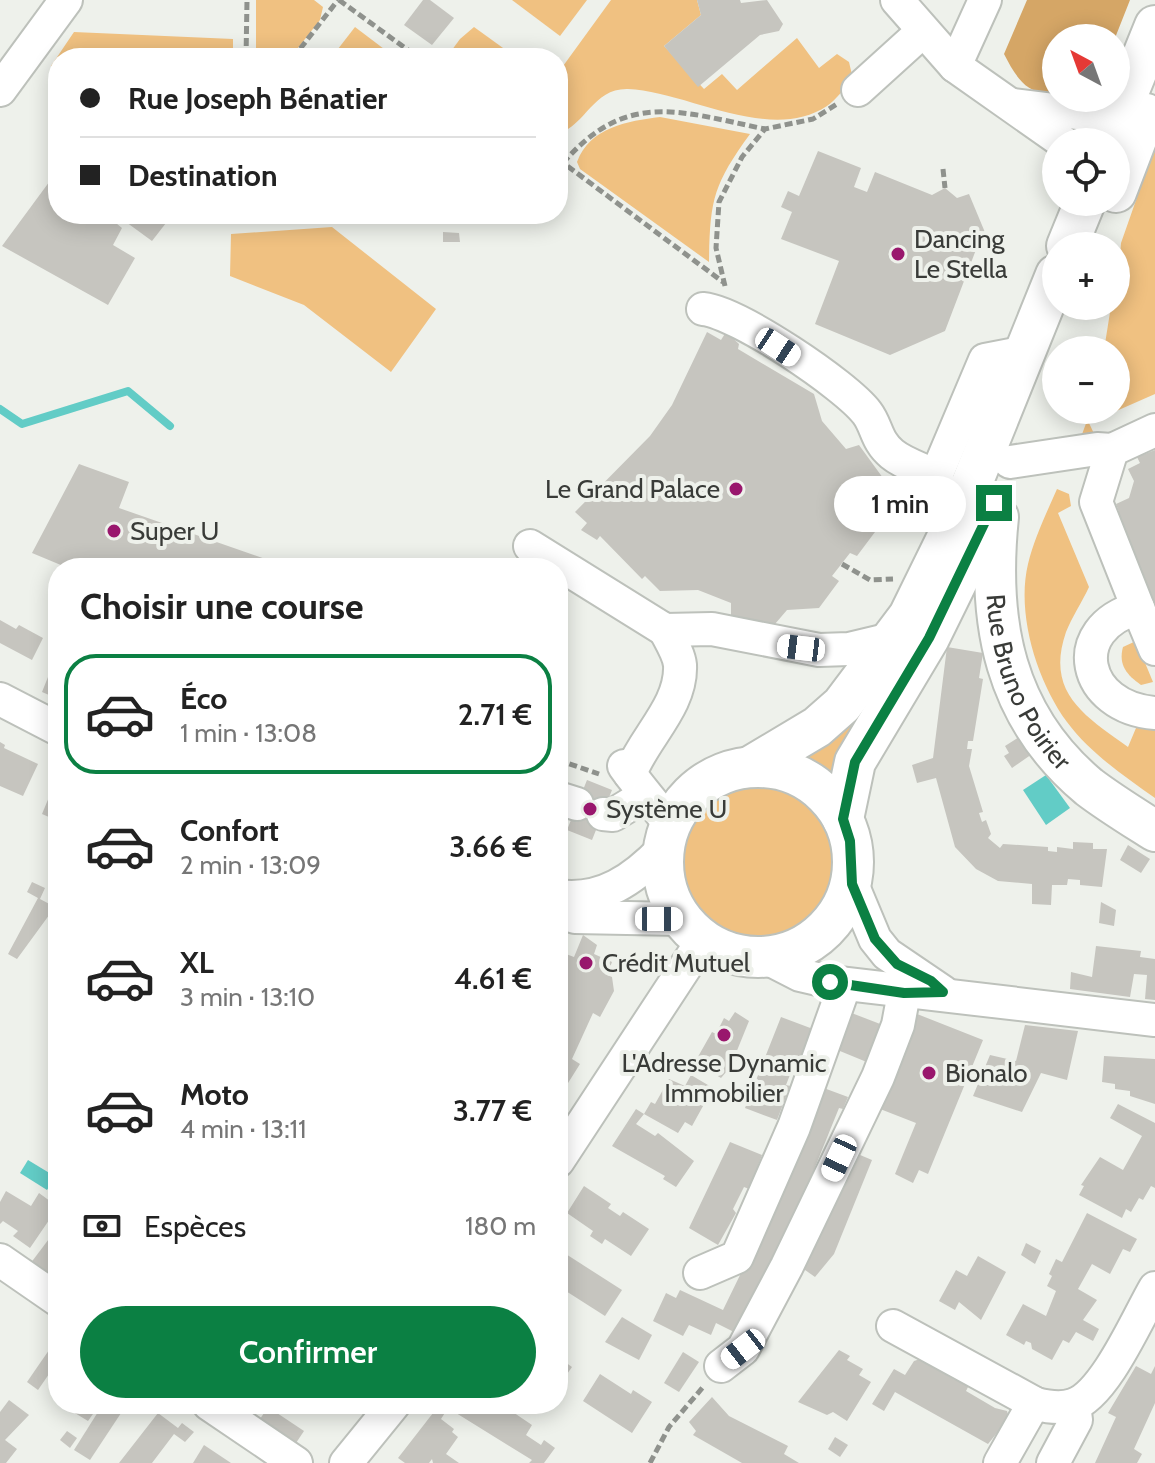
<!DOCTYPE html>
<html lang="fr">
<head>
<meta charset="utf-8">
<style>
	:root { --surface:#fff; --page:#f6f6f6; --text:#222; --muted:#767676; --line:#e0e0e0; --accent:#0b8043 }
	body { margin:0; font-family:Cabin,sans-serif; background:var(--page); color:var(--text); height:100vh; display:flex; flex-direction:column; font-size:30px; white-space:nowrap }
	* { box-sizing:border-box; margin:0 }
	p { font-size:26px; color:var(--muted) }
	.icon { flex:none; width:44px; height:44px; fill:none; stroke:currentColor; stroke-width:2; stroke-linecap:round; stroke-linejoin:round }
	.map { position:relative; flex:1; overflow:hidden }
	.side { position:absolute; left:48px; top:558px; width:520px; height:856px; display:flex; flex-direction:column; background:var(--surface); border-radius:32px; box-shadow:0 4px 20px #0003 }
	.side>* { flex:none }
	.guide { position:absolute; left:48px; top:48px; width:520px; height:176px; border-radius:32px; box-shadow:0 4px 20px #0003; display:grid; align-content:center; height:176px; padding:0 32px; background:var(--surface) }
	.needle { width:52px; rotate:319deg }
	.controls { position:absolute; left:1042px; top:24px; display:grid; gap:16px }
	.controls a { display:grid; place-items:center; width:88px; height:88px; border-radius:50%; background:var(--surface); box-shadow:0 4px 20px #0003; font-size:40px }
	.end { position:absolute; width:36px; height:36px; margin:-18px; border:10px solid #0b8043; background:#fff; box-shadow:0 0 0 4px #fff }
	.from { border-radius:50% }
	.bubble { position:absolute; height:56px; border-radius:28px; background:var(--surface); box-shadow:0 4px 20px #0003; font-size:26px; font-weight:600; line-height:56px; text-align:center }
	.car { position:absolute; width:24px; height:48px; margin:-24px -12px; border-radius:10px; box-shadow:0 0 6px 2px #0007; background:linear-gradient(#fff 24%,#345 0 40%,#fff 0 76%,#345 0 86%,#fff 0) }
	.guide b { display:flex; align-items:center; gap:28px; height:76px; font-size:30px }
	.guide b+b { border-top:2px solid var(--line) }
	.guide i { width:20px; height:20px; background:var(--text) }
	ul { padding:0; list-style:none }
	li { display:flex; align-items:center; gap:24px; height:120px; margin:0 16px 12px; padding:0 16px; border:4px solid transparent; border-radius:32px }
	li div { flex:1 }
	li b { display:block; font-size:30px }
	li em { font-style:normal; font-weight:600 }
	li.current { border-color:var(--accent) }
	li>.icon { width:72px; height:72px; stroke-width:1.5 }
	h2 { padding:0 32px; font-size:36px; line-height:96px }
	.pay { display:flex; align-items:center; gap:20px; height:88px; padding:0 32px; font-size:30px }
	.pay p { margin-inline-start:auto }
	.button { display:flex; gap:16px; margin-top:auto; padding:16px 32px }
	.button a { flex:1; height:92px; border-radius:48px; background:var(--accent); color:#fff; font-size:32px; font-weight:600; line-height:92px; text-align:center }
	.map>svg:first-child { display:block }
	.green { fill:#f0c181 }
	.forest { fill:#d5a666 }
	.water { fill:#62ccc6 }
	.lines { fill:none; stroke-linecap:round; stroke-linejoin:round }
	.stream { stroke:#62ccc6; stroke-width:8 }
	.building { fill:#c6c5bf }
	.minor-casing { stroke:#bdc1bb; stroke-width:36 }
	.major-casing { stroke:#bdc1bb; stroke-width:44 }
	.path { stroke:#8f928d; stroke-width:5; stroke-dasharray:8 4; stroke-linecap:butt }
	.minor { stroke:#fff; stroke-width:32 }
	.major { stroke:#fff; stroke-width:40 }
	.route { stroke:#0b8043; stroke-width:10 }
	.poi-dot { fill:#99176d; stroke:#eef1eb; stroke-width:3 }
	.labels { text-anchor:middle; stroke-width:8; stroke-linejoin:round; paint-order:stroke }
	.poi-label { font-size:26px; fill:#393b38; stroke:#eef1eb; text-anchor:start }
	.street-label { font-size:26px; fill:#393b38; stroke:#eef1eb }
</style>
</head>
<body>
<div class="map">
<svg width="1155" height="1463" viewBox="0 0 1155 1463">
	<rect width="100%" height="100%" fill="#eef1eb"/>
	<g class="green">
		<path d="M256,0H314L323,7L320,20L290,58H256Z"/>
		<path d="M512,0H587L560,36Z"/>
		<path d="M611,0H697L701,15L664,46L704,89L722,74L737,90L797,38L819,68L837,54L849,62L853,79C845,87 837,99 827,106C770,144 686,91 628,89C593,88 587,124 558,134V73Z"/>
		<path d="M355,27L388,52L383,58H331Z"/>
		<path d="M474,27L517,58H446L460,39Z"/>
		<path d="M74,32L233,39V58H58V71L51,66Z"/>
		<path d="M660,117L750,134C713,185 710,200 709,262L580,169L577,162C590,127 628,121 660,117Z"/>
		<path d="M1155,146V394L1089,423L1097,440L1078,445L1091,410H1116V350H1104L1111,306H1116L1121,243Z"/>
		<path d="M332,227L436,309L391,372L304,305L230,276L231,234Z"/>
		<path d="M1057,489L1069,494L1071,506L1058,513L1089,587C1082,602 1072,617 1066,632C1045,693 1085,716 1128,747L1136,728H1155V798C1124,776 1090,753 1067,722C1037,681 1016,614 1028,564C1034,539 1046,514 1057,489Z"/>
		<path d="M1136,641L1153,682L1141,685C1127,675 1118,665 1123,647Z"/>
		<path d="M880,704L834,774L798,751L835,723Z"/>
		<circle cx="759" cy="862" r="80"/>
	</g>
	<path class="forest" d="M1027,0H1130L1115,38H1056V92C1027,97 1016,77 1004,54Z"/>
	<g class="water">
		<path d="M1046,775L1070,808L1046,825L1023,790Z"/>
		<path d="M28,1160L56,1177L47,1190L20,1173Z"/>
	</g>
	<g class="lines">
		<path class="stream" d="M0,409L22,424L128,391L170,426"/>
	</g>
	<g class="building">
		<path d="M423,0H430L454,18L432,45L404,25Z"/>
		<path d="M697,0H740L741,3L767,0L783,24L779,31L760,35L698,87L664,46L701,15Z"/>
		<path d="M818,151L861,168L854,187L867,192L875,172L932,195L945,188L957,198L969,194L989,242L977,247L945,331L890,355L815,324L839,261L781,239L792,212L781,207L788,191L799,196Z"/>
		<path d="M58,170V214H114L111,219L122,228L113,245L135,258L108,305L2,246Z"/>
		<path d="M115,214H173L152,241Z"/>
		<path d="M443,232L459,233L460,242H443Z"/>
		<path d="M707,332L721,340L726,332L739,344L738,349L814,394L822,421L846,449L859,445L883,478L867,500L875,532L857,556L850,553L832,576L839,581L819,608L787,610L769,631L731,617V603L698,590L660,591L645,576L642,579L600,536L597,540L581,530L587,523L575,512L650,436L672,405Z"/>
		<path d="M1155,450V616L1112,515L1119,512L1116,504L1129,498L1134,481L1128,469L1140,463L1137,457Z"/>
		<path d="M79,464L129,482L119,508L291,568H68L32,553Z"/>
		<path d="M0,620L16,629L19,625L43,638L32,660L0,643Z"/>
		<path d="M947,647L983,653L979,678L983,679L973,741H968L967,749H972L969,766L983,812L979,813L982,822L986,820L991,834L988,838L1000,848L1003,844L1048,847V851L1057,852V847L1073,849V842L1093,843V849H1107L1102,887L1080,885V880L1068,879L1067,885H1052L1051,905L1032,904V884L998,881L976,869L955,847L936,778L917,783L912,765L933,758Z"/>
		<path d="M48,677L56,682L49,695L42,692Z"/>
		<path d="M1024,734L1035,752L1012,768L1004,756L1009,753L1005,746Z"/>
		<path d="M0,742L5,745L4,748L38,764L23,796L0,786Z"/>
		<path d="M587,780L612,790L592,840L567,830Z"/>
		<path d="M54,785L58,787V821L42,814Z"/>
		<path d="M1128,845L1150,859L1141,873L1120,860Z"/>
		<path d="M32,882L45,888L40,899L55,907L17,959L8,954L38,898L27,892Z"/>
		<path d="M1101,902L1116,910L1114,926L1099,923Z"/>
		<path d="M583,935L597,945L594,954L612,962L607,975L612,977L614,991L600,1017L593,1013L572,1059L580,1064L558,1099V998L563,986L558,985V951L574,957Z"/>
		<path d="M1096,946L1141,951L1140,957L1155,959V1000L1145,999L1147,975L1134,974L1130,997L1070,989L1071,972L1092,977Z"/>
		<path d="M735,1012L749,1021L736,1053L740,1056L721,1078L695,1062L712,1032L716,1034L724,1018L729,1021Z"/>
		<path d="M849,1012L888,1027L874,1065L835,1049Z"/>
		<path d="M912,1012L983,1040L928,1174L919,1170L913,1183L895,1174L916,1123L875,1107Z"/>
		<path d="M781,1017L813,1029L799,1064L795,1062L786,1085L790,1086L777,1120L745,1108Z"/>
		<path d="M1025,1025L1078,1031L1067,1080L1041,1073L1022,1112L973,1096L990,1055L1016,1061Z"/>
		<path d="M1104,1056L1155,1059V1104L1130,1096V1091L1115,1089V1084L1102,1082Z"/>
		<path d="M691,1075L713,1088L692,1126L685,1122L678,1133L644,1114L651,1102L655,1104L669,1079L685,1086Z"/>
		<path d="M821,1087L848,1097L843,1109L839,1108L785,1241L781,1239L736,1333L716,1323L711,1335L689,1325L683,1336L653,1321L666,1293L676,1298L680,1290L723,1310L761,1232Z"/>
		<path d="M1118,1104L1155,1123V1188L1151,1186L1143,1200L1139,1198L1131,1212L1126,1209L1122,1218L1079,1195L1084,1186L1081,1185L1100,1157L1123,1170L1142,1136L1110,1118Z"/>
		<path d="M636,1109L644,1114L636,1124L655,1136L658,1133L694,1161L676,1187L663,1179L665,1176L612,1146Z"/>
		<path d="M730,1142L762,1155L749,1189L744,1187L733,1209L736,1213L718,1245L689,1228Z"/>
		<path d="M853,1152L872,1160L834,1254L815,1277L798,1265Z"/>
		<path d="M584,1186L611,1204L608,1208L620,1216L623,1212L649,1229L631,1256L605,1239L602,1244L590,1236L593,1231L567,1213Z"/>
		<path d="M6,1191L31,1206L39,1193L58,1207L30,1248L13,1236L18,1231L3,1221L0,1224V1202Z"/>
		<path d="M1087,1213L1137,1239L1130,1252L1123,1249L1110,1274L1092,1264L1078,1289L1097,1300L1083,1320L1099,1329L1093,1341L1076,1332L1069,1343L1063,1340L1052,1360L1032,1349L1031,1343L1026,1341L1024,1345L1006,1335L1023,1304L1046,1316L1056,1291L1047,1286L1052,1276L1049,1274L1056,1259L1062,1262Z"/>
		<path d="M58,1227V1282L30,1264Z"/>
		<path d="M1026,1243L1041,1251L1035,1264L1021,1255Z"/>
		<path d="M558,1249L622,1290L605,1316L558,1286Z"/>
		<path d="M978,1256L1006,1272L981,1320L959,1302L955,1310L939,1301L956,1270L967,1276Z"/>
		<path d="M622,1317L652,1335L639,1360L605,1342Z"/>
		<path d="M58,1337V1361L38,1390L27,1382Z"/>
		<path d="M839,1350L850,1356L847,1360L863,1369L859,1375L871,1382L847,1421L833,1412L827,1415L798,1402Z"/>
		<path d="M683,1352L699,1362L679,1392L664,1383Z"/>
		<path d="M558,1357L572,1367L558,1387Z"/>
		<path d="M920,1359L955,1380L959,1374L971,1381L966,1391L995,1408L1007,1411L1009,1418L988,1444L895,1392L884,1411L872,1404L894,1369L905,1375L914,1361Z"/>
		<path d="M1136,1366L1151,1374L1155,1366V1403L1134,1449L1142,1454L1137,1463H1095L1116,1417L1108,1413Z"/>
		<path d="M600,1374L631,1394L633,1390L652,1402L632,1433L583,1401Z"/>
		<path d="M712,1397L729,1416L788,1446L784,1454L799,1463H742L693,1435L696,1431L689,1422Z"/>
		<path d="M9,1400L29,1415L5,1440L17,1449L6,1463H0V1412Z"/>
		<path d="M60,1404H100L88,1421Z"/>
		<path d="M103,1404H127L90,1460L74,1450Z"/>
		<path d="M440,1404H501L532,1425L526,1435L541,1445L544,1440L555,1448L544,1463H529L532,1460L448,1408L441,1419L454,1429L452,1432L458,1437L446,1454L459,1463H433L432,1459L429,1463H405L398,1458Z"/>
		<path d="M268,1407L304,1431L296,1443L260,1419Z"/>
		<path d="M158,1413L178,1428L182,1423L194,1432L185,1442L174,1434L152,1463H119Z"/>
		<path d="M67,1431L77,1438L70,1448L60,1440Z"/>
		<path d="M835,1437L848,1445L840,1457L828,1449Z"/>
		<path d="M204,1445L231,1463H193Z"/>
	</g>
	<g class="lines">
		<defs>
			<g id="minor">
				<path d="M897,0L955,66L1063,142"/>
				<path d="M955,66L985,0"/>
				<path d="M0,90L66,0"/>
				<path d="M858,90L922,32"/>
				<path d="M1013,105L1118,118"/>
				<path d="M703,309C737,312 846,385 867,413C877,426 876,441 892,454C904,464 922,469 936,476L955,525"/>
				<path d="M1155,430L1112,450L1096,502L1138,608C1064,629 1083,708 1155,713"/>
				<path d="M1010,462L1097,449L1112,450"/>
				<path d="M936,476L985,360L1026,352"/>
				<path d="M530,546L665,630L712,629L819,650L849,649L895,638"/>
				<path d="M1138,608L1155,649"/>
				<path d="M0,699L58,729"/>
				<path d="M624,766C639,787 654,804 670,824"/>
				<path d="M630,774C644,737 682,706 680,665C679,654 670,640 665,630"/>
				<path d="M558,798L577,804"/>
				<path d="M603,814L613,815L644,796"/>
				<path d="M852,884L875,939L887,954L943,992"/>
				<path d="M558,896C602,902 634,879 663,849"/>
				<path d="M558,912L575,917L679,919"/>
				<path d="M763,956L800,975L830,982L1155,1020"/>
				<path d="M558,1161L703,940"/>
				<path d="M0,1260L58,1300"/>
				<path d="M700,1273L737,1257L794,1127L845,984"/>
				<path d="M893,1326L1036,1404C1048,1407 1061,1409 1073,1405C1105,1395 1138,1317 1155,1288"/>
				<path d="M721,1366L743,1349L787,1266L878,1077L898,1025L904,993"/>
				<path d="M209,1404L296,1463"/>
				<path d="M346,1463L394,1404"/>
				<path d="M1000,1463L1034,1403"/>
				<path d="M1053,1463L1076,1420L1074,1405"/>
			</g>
			<g id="major">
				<path d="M1108,142L1155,26"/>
				<path d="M1116,192L1146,114"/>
				<path d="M1067,246L1085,202"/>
				<path id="s1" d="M998,517C987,622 1004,716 1089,787C1110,803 1133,817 1155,831"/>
				<path d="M750,767L817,727L842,705L909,616L962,508L1056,275"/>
				<circle cx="758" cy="862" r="95"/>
				<path d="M843,819L855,762L929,638L990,514"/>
			</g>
		</defs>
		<use href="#minor" class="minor-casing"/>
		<use href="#major" class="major-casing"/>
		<g class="path">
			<path d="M339,0L419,58"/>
			<path d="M246,58L247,0"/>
			<path d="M293,58L338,0"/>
			<path d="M558,159L723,282"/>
			<path d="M563,163C627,89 681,112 765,129"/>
			<path d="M943,169L945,188"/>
			<path d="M189,221L499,216"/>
			<path d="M725,286L716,248L719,202L742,157L765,129L813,119L837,104"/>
			<path d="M901,493L914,529"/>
			<path d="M842,564L870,580L893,579"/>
			<path d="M558,760L599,774"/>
			<path d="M650,1463L669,1427L704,1386"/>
		</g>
		<use href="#minor" class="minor"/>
		<use href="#major" class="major"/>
	</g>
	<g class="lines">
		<path class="route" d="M830,982L904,993L943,992L931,981L897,964L875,939L852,884L850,841L843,819L855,762L929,638L994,503"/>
	</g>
	<g class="poi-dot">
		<circle cx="898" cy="254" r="8"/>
		<circle cx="736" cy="489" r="8"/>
		<circle cx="114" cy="531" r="8"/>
		<circle cx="590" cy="809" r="8"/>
		<circle cx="586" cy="963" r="8"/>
		<circle cx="724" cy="1035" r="8"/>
		<circle cx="929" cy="1073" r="8"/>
	</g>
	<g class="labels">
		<g class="poi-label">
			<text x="914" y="248">Dancing<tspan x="914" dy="30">Le Stella</tspan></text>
			<text x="720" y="498" text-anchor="end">Le Grand Palace</text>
			<text x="130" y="540">Super U</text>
			<text x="606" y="818">Système U</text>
			<text x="602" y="972">Crédit Mutuel</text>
			<text x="724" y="1072" text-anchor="middle">L'Adresse Dynamic<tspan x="724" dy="30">Immobilier</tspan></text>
			<text x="945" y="1082">Bionalo</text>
		</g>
		<g class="street-label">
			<text dy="9" stroke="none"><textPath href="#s1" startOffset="172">Rue Bruno Poirier</textPath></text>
		</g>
	</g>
</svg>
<div class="controls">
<a><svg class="needle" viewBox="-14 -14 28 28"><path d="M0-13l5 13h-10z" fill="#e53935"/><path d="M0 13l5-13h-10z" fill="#767676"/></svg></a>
<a><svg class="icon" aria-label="locate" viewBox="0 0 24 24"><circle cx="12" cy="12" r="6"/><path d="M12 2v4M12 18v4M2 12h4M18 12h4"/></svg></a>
<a>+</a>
<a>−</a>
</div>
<i class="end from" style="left:830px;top:982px"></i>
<i class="end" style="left:994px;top:503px"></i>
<div class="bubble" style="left:834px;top:476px;width:132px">1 min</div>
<i class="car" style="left:778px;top:347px;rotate:123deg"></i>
<i class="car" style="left:801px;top:648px;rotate:277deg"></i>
<i class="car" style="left:659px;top:919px;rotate:90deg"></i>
<i class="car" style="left:839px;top:1158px;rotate:205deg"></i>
<i class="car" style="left:743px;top:1349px;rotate:232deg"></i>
<div class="guide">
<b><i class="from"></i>Rue Joseph Bénatier</b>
<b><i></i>Destination</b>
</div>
<section class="side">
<h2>Choisir une course</h2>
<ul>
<li class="current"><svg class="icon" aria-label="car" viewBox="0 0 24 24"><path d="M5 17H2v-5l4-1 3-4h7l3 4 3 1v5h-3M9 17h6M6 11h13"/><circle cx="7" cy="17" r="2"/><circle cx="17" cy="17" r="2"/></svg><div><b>Éco</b><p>1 min · 13:08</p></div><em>2.71 €</em></li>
<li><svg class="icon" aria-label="car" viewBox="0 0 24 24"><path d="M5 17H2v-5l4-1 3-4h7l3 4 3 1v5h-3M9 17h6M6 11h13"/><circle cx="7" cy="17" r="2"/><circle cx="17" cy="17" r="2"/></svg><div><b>Confort</b><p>2 min · 13:09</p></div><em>3.66 €</em></li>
<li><svg class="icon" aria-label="car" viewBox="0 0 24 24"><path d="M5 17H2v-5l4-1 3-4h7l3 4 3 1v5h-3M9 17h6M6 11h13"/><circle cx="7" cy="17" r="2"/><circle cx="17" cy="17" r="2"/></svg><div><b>XL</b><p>3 min · 13:10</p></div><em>4.61 €</em></li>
<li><svg class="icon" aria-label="car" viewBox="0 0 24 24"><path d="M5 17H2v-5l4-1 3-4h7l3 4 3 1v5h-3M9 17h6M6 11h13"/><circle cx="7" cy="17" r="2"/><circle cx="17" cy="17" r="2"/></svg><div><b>Moto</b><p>4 min · 13:11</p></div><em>3.77 €</em></li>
</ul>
<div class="pay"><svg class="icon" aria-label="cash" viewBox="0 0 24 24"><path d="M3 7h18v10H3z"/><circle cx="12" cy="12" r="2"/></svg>Espèces<p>180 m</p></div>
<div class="button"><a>Confirmer</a></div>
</section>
</div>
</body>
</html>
